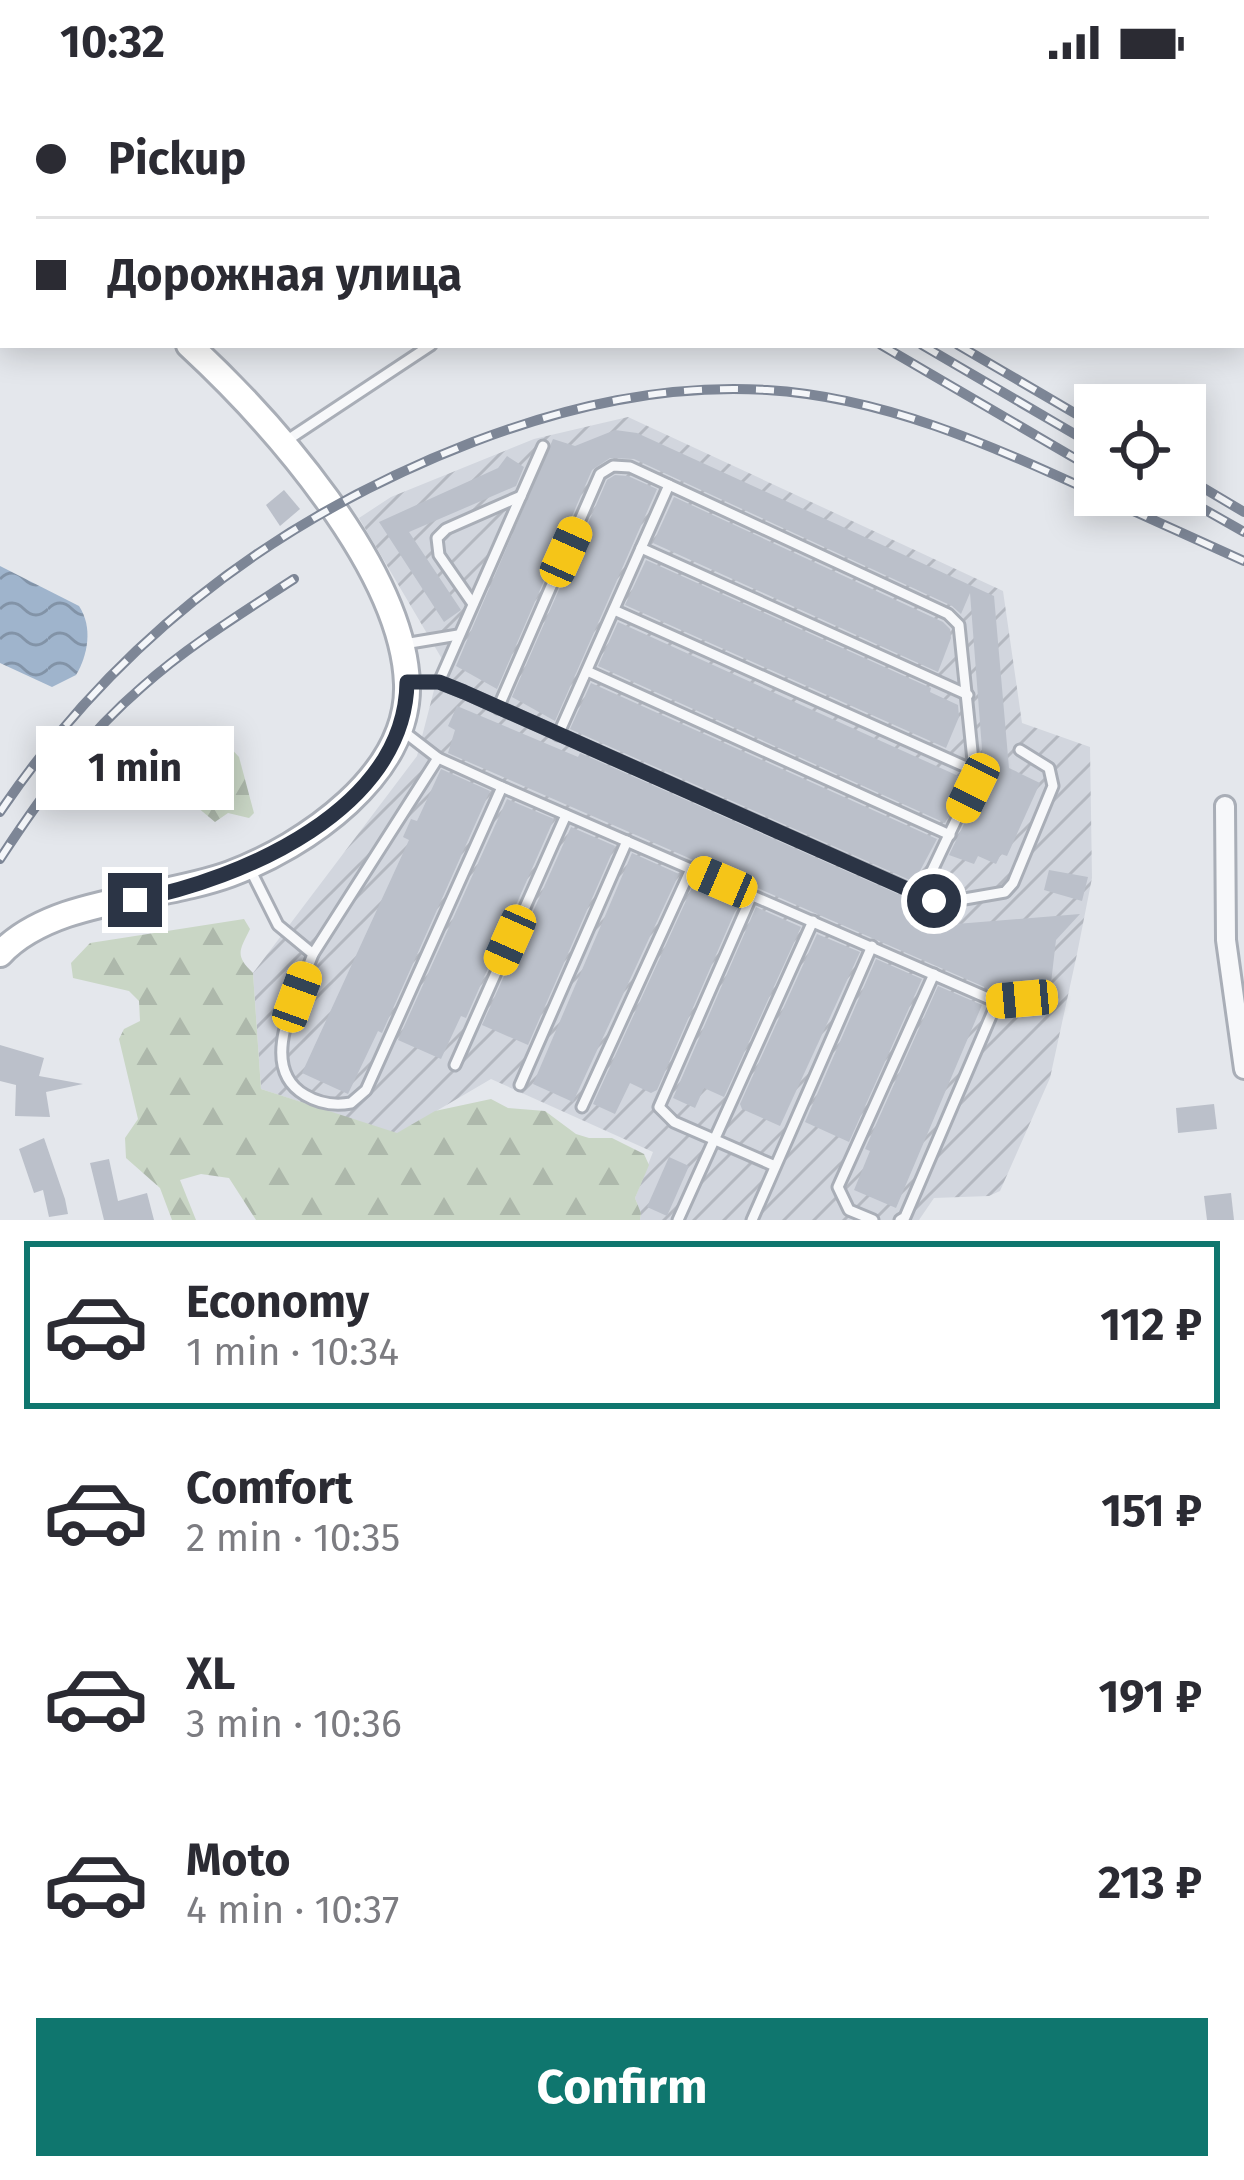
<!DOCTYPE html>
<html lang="en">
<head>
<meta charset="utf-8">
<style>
	:root { --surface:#fff; --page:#f2f2f3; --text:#2b2b33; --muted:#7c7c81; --line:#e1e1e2; --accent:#0f766e }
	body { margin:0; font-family:"Fira Sans",sans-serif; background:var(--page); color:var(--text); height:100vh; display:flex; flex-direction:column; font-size:45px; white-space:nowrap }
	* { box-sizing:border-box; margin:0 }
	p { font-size:39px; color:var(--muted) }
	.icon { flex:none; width:66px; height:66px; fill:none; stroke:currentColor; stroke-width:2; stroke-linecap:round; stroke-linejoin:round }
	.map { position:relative; height:1136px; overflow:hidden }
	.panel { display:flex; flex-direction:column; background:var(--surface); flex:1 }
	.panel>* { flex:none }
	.top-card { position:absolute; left:0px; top:0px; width:1245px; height:264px; box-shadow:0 6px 30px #0003; display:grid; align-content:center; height:264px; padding:0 36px; background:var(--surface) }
	.fabs { position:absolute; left:1074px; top:300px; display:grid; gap:24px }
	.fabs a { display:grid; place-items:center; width:132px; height:132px; border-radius:0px; background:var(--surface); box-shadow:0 6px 30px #0003; font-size:60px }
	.end { position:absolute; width:54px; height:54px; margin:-27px; border:15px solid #2b3445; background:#fff; box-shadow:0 0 0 6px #fff }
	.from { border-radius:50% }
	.bubble { position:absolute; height:84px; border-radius:0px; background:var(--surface); box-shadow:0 6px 30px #0003; font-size:39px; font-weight:700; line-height:84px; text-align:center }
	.car { position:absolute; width:36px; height:72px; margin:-36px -18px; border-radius:15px; box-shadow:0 0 9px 3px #0007; background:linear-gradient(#f5c518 24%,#345 0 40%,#f5c518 0 76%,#345 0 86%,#f5c518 0) }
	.top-card b { display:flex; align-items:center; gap:42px; height:114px; font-size:45px }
	.top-card b+b { border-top:3px solid var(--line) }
	.top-card i { width:30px; height:30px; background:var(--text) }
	ul { padding:21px 0 0; list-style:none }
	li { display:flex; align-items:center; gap:36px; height:168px; margin:0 24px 18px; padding:0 12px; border:6px solid transparent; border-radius:0px }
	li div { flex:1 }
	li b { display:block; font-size:45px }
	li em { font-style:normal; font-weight:700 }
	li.current { border-color:var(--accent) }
	li>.icon { width:108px; height:108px; stroke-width:1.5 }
	.cta { display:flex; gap:24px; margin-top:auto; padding:24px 36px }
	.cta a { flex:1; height:138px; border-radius:0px; background:var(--accent); color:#fff; font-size:48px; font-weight:700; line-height:138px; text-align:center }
	.status { display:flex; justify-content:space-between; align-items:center; height:84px; padding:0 60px; background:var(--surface); direction:ltr }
	.status svg { height:33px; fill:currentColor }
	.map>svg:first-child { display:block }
	.industrial { fill:url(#industrial-furrows) }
	.forest { fill:url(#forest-firs) }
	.water { fill:url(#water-waves) }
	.building { fill:#bbc0ca }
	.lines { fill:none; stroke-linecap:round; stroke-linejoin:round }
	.lane-casing { stroke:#a9aeb7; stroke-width:15 }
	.street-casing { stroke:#a9aeb7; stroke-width:24 }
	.secondary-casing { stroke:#a9aeb7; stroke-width:30 }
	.lane { stroke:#f7f8fa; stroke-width:9 }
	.street { stroke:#f7f8fa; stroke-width:18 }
	.secondary { stroke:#fff; stroke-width:24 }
	.rail-casing { stroke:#7d8696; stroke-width:10 }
	.rail { stroke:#f4f6f9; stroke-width:6; stroke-dasharray:18; stroke-linecap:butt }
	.route { stroke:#2b3445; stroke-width:15 }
</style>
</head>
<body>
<div class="status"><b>10:32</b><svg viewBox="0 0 49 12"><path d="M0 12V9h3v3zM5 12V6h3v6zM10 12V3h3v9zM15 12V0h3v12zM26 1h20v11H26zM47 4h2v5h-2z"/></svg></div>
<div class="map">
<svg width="1244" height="1136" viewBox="0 0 1244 1136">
	<defs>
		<pattern id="industrial-furrows" width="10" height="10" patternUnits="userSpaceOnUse" patternTransform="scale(3)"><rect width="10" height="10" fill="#d2d6de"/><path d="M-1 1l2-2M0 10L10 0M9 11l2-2" fill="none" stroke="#b4b8c0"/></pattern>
		<pattern id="forest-firs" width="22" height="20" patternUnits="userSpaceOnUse" patternTransform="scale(3)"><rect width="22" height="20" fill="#c9d6c5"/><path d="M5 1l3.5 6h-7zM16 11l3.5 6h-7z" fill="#adb8ab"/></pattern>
		<pattern id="water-waves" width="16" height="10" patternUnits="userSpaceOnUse" patternTransform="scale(3)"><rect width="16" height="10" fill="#9fb4cc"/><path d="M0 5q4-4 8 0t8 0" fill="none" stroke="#8293a7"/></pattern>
	</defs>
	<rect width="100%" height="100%" fill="#e4e7ec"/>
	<path class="industrial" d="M628,333L1003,507L1022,639L1090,663L1092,794L1077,870L1050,994L1000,1107L989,1112L934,1114L919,1136H640L641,1129L635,1114L653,1068L491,995L397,1050L261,1005L253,889L417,672L442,575L359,434L391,413L534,355Z"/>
	<g class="forest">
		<path d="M226,659L239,673L254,729L249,734L228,729L215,738L179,708L173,688L194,670Z"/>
		<path d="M244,835L250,845C240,866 234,871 253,889L261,1005L397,1049L435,1027L491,1015L508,1024L545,1027L576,1050L589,1054H612L644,1070L649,1081L635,1114L641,1129L640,1136H256L229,1094L201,1090L180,1096L196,1136H172L160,1104L126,1074L125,1054L138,1035L119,955L124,945L140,937L139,917L129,907L73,894L71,879L90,859Z"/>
	</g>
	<path class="water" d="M0,482L79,522C93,543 88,571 76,591L52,603L0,579Z"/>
	<g class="building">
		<path d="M615,346L637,349L994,512L1009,684L1040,699L1007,772L1001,770L996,780L978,772L974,780L949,771L982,703L985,704L970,509L961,530L952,522L634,375L610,374L592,386L497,605L456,582L553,355L575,362Z"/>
		<path d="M507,372L524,383L516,402L409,448L461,526L444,538L379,438L498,384Z"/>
		<path d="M615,391L628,392L657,405L555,637L512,613L607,396Z"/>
		<path d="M284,406L300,425L280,442L266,421Z"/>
		<path d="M674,413L943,538L950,545L951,554L938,588L653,459Z"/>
		<path d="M646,476L931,604L930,608L958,621L959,633L946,664L625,521Z"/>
		<path d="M618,538L965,695L945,739L598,582Z"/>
		<path d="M591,599L937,755L914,798L570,645Z"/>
		<path d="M457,622L578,673L580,669L907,814L906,817L956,840L1080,830L1056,856L1051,899L989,905L448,669L455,646L448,642Z"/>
		<path d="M441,685L490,707L382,949L378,947L348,1010L302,989L409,756L403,753L411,735L417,737Z"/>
		<path d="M507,715L554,735L466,934L461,932L441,975L398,956Z"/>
		<path d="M571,743L615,762L528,961L482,941Z"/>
		<path d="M632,769L679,790L573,1018L533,1000Z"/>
		<path d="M1049,786L1088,793L1082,817L1044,806Z"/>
		<path d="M695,797L740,816L657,1006L651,1009L630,999L615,1030L593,1020Z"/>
		<path d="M756,823L801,843L724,1013L704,1004L695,1024L673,1014Z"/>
		<path d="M817,850L860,868L780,1042L742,1025L740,1020Z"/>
		<path d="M876,875L922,895L849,1058L805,1038Z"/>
		<path d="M938,902L982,921L896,1124L854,1106L870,1067L865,1065Z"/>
		<path d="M0,961L44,974L39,992L83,1000L46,1008L50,1033L15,1032L16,1001L0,997Z"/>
		<path d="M1214,1020L1217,1045L1178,1049L1176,1024Z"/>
		<path d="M44,1054L65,1115L68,1130L49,1133L43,1106L34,1109L19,1065Z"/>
		<path d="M669,1073L689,1082L667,1132L647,1123Z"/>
		<path d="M109,1075L118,1117L147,1109L154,1136H104L90,1079Z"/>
		<path d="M1231,1109L1234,1136H1207L1204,1112Z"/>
	</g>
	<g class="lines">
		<defs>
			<g id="lane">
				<path d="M286,357L431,261"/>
				<path d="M641,464L968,611"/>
				<path d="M473,520L439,471L437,454L446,445L521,412"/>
				<path d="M614,526L975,687"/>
				<path d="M404,560L458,551"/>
				<path d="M587,587L950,751"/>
				<path d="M407,598H439L464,608L934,816L953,817L1005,808L1013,799L1053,702L1049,684L1020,666"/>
				<path d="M439,598L543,362"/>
				<path d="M498,624L600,390L613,382L630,383L948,530L959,541L975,696L920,812"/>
				<path d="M403,647L438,674L502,703L997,918L905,1133L900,1136"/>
				<path d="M558,651L669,401"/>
				<path d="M249,783L278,841L313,870C299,909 255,982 305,1011C320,1020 334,1022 351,1019L366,1006L502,703"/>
				<path d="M752,811L659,1023L674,1038L775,1082"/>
				<path d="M313,870L438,674"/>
				<path d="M997,918L1047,913"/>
				<path d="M455,981L566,731"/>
				<path d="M520,1001L627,757"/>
				<path d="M582,1023L691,785"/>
				<path d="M678,1136L813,837"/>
				<path d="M752,1136L872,862"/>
				<path d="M873,1136L849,1126L838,1103L934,890"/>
			</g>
			<path id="street" d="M1225,722L1226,856L1244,985"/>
			<g id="secondary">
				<path d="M1145,0L1152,3"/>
				<path d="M1242,43H1244"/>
				<path d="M0,95L3,98"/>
				<path d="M0,870C52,814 160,816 230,790C305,762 410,691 407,600C403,484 270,336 189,261"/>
			</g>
		</defs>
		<use href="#lane" class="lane-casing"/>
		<use href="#street" class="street-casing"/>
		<use href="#secondary" class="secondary-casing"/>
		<use href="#lane" class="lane"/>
		<use href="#street" class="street"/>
		<use href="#secondary" class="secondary"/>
		<defs>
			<g id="rail">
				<path d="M474,0L479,3"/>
				<path d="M509,0L514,3"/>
				<path d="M881,261L1095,386"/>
				<path d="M922,261L1095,362"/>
				<path d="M958,261L1095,341"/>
				<path d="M1185,393L1244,428"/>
				<path d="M1098,411L1244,477"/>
				<path d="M1179,411L1244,448"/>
				<path d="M0,728C117,555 278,433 473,358C568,322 664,300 767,306C884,313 990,361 1095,409"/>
				<path d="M0,775C41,712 85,652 142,603C188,562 242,529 294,495"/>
			</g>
		</defs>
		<use href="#rail" class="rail-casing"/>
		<use href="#rail" class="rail"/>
	</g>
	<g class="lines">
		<path class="route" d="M135,816C242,795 405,726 407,598H439L464,608L934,817"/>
	</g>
</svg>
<div class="fabs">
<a><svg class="icon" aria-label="locate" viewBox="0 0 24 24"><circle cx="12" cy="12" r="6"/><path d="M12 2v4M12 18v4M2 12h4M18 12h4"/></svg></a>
</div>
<i class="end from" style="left:934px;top:817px"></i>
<i class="end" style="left:135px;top:816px"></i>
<div class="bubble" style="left:36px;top:642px;width:198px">1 min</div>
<i class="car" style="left:566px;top:468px;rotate:24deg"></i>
<i class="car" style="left:973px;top:704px;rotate:206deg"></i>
<i class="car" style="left:722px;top:798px;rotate:293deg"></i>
<i class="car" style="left:510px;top:856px;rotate:204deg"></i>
<i class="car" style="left:297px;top:913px;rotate:20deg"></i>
<i class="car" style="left:1022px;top:915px;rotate:265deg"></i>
<div class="top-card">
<b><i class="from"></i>Pickup</b>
<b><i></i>Дорожная улица</b>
</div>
</div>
<section class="panel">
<ul>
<li class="current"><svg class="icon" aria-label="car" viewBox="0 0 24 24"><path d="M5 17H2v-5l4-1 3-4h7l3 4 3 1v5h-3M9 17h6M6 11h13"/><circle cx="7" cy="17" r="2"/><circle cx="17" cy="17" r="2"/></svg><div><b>Economy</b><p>1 min · 10:34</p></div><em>112 ₽</em></li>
<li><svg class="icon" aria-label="car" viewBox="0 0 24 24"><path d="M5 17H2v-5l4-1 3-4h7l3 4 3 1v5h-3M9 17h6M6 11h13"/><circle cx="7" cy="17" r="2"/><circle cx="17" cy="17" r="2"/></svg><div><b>Comfort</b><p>2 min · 10:35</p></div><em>151 ₽</em></li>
<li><svg class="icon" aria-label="car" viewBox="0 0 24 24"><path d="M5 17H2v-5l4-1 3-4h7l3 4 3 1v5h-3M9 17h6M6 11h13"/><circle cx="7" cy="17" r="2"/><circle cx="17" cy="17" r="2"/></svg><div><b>XL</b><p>3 min · 10:36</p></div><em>191 ₽</em></li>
<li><svg class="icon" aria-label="car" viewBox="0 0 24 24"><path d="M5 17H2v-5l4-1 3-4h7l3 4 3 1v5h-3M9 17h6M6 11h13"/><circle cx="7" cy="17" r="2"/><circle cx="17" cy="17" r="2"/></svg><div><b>Moto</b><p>4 min · 10:37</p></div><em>213 ₽</em></li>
</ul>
<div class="cta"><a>Confirm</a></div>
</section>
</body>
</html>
